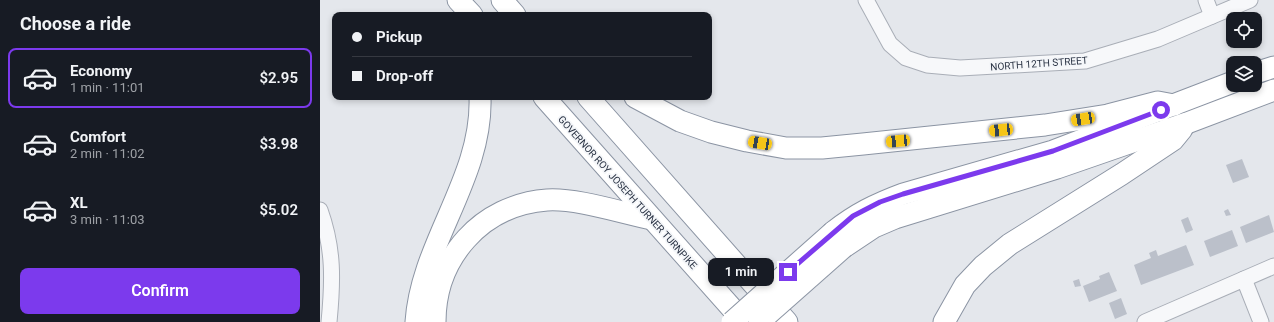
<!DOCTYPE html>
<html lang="en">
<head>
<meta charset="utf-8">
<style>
	:root { --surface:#171b24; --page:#242831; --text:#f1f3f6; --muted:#9ea1a6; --line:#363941; --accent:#7c3aed }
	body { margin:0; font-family:Roboto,sans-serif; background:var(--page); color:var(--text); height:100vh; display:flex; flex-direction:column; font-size:15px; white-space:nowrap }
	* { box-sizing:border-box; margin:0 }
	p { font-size:13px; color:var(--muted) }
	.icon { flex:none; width:22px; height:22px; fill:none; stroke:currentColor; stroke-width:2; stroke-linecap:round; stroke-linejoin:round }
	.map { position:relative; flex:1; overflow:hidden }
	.details { display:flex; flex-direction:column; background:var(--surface); width:320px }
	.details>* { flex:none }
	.top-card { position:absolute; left:12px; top:12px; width:380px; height:88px; border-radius:8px; box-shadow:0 2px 6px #0003; display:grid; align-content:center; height:88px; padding:0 20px; background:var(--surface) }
	.controls { position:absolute; left:906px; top:12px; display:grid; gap:8px }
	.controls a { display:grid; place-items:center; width:36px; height:36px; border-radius:8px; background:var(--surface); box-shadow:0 2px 6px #0003; font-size:20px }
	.end { position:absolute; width:18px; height:18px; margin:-9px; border:5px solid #7c3aed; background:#fff; box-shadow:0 0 0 2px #fff }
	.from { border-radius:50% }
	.bubble { position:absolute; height:28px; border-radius:8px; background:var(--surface); box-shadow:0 2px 6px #0003; font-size:13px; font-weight:600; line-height:28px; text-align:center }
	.car { position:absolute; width:12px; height:24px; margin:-12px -6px; border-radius:5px; box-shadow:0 0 3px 1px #0007; background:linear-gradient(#f5c518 24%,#345 0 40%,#f5c518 0 76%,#345 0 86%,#f5c518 0) }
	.top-card b { display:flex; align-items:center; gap:14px; height:38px; font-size:15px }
	.top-card b+b { border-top:1px solid var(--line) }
	.top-card i { width:10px; height:10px; background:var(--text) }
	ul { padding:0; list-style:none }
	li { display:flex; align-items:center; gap:12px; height:60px; margin:0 8px 6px; padding:0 12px; border:2px solid transparent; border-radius:8px }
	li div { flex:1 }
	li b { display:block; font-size:15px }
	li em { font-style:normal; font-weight:600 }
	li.current { border-color:var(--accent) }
	li>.icon { width:36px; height:36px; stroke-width:1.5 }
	h2 { padding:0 20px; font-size:18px; line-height:48px }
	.cta { display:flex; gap:8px; margin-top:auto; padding:8px 20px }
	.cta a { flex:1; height:46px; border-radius:8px; background:var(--accent); color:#fff; font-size:16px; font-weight:600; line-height:46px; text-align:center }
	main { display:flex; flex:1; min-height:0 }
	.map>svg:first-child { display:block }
	.building { fill:#bbc0ca }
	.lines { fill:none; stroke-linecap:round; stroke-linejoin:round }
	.minor-casing { stroke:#a9aeb7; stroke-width:17 }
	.highway-casing { stroke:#8b94a3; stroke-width:23 }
	.minor { stroke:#f7f8fa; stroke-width:15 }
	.highway { stroke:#fff; stroke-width:21 }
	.highway-bridge-casing { stroke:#8b94a3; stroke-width:23; stroke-linecap:butt }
	.highway-bridge { stroke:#fff; stroke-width:21 }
	.route { stroke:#7c3aed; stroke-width:5 }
	.labels { text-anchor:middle; stroke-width:3.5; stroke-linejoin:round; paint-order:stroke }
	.street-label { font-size:10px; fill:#2b3445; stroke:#f4f6f9 }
</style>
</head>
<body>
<main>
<section class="details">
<h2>Choose a ride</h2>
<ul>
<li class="current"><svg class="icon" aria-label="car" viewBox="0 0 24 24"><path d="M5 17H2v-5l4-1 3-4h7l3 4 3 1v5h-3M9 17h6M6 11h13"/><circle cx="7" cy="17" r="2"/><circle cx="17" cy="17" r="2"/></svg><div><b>Economy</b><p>1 min · 11:01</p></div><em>$2.95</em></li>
<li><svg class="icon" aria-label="car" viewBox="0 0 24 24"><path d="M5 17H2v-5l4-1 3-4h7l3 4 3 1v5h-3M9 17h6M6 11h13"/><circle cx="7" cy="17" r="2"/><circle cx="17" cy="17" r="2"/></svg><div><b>Comfort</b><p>2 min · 11:02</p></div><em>$3.98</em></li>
<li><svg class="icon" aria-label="car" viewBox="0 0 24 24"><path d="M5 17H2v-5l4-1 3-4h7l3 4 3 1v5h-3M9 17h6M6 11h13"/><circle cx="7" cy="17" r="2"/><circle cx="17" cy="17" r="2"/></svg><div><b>XL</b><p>3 min · 11:03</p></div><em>$5.02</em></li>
</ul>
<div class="cta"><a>Confirm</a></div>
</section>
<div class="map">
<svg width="954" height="322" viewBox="0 0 954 322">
	<rect width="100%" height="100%" fill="#e4e7ec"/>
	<g class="building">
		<path d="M922,159L929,177L913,183L906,165Z"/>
		<path d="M908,209L911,215L906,216L904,211Z"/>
		<path d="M949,215L954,232L926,243L920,227Z"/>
		<path d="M868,217L873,230L866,233L861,220Z"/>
		<path d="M912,230L918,246L890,257L884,241Z"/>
		<path d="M866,245L874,265L821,285L814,265L831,258L829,253L836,250L838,256Z"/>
		<path d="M789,272L797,291L769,302L763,286L780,279L779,276Z"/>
		<path d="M759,279L761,286L755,287L753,281Z"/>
		<path d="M801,298L807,314L795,319L789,303Z"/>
	</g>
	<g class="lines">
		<defs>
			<g id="minor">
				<path d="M546,0L570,44L586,58L607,65L640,68L765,61L838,39L930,0"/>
				<path d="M886,0L892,16"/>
				<path d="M0,210C14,249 13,281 9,322"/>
				<path d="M924,279L941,322"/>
				<path d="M825,322L954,266"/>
			</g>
			<g id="highway">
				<path d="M138,0L152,15"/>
				<path d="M182,0L195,15"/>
				<path d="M935,73L954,67"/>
				<path d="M224,97L424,322"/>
				<path d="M268,97L467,322"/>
				<path d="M315,97L360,121L391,132L427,141L466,148H502L543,144L725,125L788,115L838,102L854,105"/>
				<path d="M513,232C536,214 556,204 583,194L733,151L913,82"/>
				<path d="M524,247L554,227L575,218L737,168L867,123L954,90"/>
				<path d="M96,322C101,243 163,178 160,97"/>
				<path d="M115,322C115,258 161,205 227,200C257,198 302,213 332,219"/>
				<path d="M624,322L645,285L663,266L690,244L802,174L853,140L862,129"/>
			</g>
		</defs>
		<use href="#minor" class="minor-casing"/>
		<use href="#highway" class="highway-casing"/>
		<use href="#minor" class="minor"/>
		<use href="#highway" class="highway"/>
		<defs>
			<g id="highway-bridge">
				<path d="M412,322L513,232"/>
				<path d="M439,322L524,247"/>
			</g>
		</defs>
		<use href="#highway-bridge" class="highway-bridge-casing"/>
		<use href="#highway-bridge" class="highway-bridge"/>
	</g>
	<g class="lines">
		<path class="route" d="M468,272L533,216L560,202L583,194L733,151L841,110"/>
	</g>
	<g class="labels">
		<g class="street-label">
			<text transform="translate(719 63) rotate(-4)" y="4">NORTH 12TH STREET</text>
			<text transform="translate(308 192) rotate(48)" y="4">GOVERNOR ROY JOSEPH TURNER TURNPIKE</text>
		</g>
	</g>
</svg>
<div class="controls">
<a><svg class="icon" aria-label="locate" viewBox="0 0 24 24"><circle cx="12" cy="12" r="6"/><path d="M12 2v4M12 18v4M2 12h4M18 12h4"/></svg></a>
<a><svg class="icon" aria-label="layers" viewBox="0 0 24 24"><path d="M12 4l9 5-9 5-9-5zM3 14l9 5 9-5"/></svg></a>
</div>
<i class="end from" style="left:841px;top:110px"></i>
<i class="end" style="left:468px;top:272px"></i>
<div class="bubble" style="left:388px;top:258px;width:66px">1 min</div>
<i class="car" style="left:763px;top:119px;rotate:261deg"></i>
<i class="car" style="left:681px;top:130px;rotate:264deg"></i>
<i class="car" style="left:578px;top:141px;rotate:265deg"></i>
<i class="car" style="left:440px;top:143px;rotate:280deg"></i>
<div class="top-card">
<b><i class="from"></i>Pickup</b>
<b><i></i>Drop-off</b>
</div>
</div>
</main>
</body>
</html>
